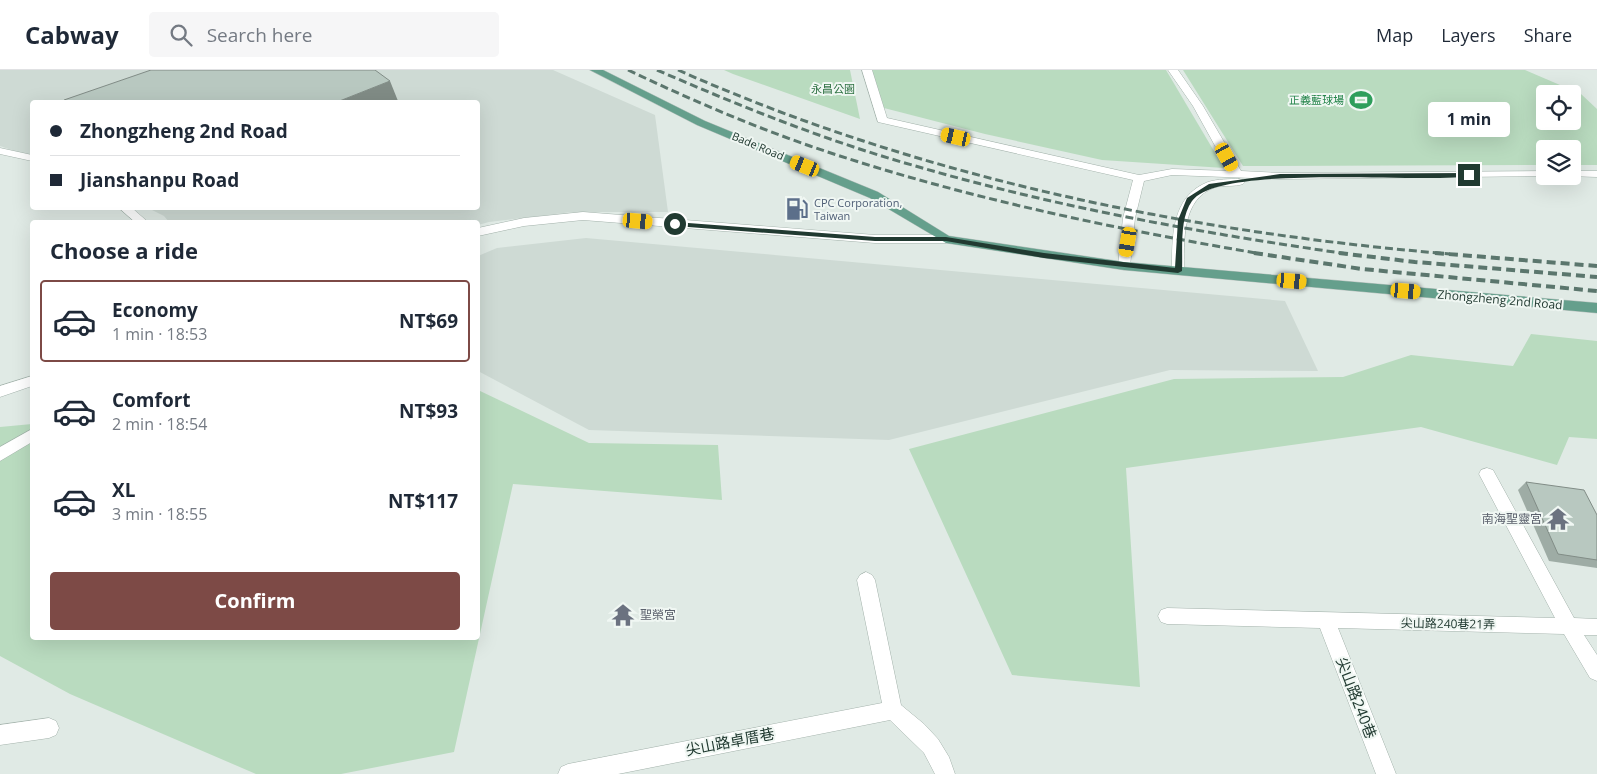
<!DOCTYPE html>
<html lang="en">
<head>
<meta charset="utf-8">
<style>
	:root { --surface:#fff; --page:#f6f6f7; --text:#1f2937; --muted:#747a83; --line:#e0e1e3; --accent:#7d4a46 }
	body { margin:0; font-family:"Open Sans","Noto Sans TC",sans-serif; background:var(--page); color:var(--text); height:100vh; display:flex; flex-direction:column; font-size:19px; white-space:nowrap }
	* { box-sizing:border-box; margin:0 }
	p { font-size:16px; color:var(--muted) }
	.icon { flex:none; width:28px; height:28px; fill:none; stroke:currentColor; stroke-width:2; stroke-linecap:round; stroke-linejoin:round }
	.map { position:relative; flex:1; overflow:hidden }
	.sheet { position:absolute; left:30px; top:150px; width:450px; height:420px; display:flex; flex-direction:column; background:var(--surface); border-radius:5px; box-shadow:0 5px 20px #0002 }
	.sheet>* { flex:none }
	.top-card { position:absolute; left:30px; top:30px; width:450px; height:110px; border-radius:5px; box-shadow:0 5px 20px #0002; display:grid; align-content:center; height:110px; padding:0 20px; background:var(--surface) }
	.controls { position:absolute; left:1536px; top:15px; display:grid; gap:10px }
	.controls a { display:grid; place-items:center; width:45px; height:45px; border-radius:5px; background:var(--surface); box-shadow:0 5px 20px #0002; font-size:25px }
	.end { position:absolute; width:22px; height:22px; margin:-11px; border:6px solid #213a31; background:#fff; box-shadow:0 0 0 2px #fff }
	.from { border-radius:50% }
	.bubble { position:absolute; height:35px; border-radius:5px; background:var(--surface); box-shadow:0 5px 20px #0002; font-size:16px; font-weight:700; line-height:35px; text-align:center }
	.car { position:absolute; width:15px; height:30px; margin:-15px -8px; border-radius:6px; box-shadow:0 0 4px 1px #0007; background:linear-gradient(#f5c518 24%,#345 0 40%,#f5c518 0 76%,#345 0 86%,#f5c518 0) }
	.top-card b { display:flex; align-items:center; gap:18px; height:48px; font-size:19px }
	.top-card b+b { border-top:1px solid var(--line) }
	.top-card i { width:12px; height:12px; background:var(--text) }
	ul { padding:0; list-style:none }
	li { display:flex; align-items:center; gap:15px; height:82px; margin:0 10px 8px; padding:0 10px; border:2px solid transparent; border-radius:5px }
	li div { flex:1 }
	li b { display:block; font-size:19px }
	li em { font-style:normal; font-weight:700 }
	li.current { border-color:var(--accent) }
	li>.icon { width:45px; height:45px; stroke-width:1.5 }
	h2 { padding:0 20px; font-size:22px; line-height:60px }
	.action { display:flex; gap:10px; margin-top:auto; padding:10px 20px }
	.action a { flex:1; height:58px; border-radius:5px; background:var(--accent); color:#fff; font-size:20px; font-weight:700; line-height:58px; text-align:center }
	header { display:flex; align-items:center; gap:30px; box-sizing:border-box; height:70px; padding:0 25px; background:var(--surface); border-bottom:1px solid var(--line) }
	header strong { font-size:24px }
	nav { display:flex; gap:28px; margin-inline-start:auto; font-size:18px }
	.search { width:350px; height:45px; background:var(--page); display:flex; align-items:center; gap:12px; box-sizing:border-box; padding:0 18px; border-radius:5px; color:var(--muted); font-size:19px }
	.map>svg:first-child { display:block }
	.built { fill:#cedad4 }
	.green { fill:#b9dbbf; fill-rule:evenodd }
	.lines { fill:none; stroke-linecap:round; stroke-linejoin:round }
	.minor-casing { stroke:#a3b2ab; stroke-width:1 }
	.major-casing { stroke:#bcc4c1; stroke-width:1 }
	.minor { fill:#fff; fill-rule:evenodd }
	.major { fill:#659f8c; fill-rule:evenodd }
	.rail-far1 { stroke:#5b766d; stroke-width:3; stroke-dasharray:8 4; stroke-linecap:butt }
	.rail { stroke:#5b766d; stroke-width:4; stroke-dasharray:9 5; stroke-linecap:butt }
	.wall { fill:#9eaca5 }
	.shaded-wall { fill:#818c86 }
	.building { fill:#b8c8c0; stroke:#818c86 }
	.route { fill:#213a31 }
	.labels { text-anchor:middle; stroke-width:4; stroke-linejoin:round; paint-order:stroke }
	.far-park-label { font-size:11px; fill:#2c7041; stroke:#f0f7f3 }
	.far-leisure-label { font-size:11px; fill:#27864d; stroke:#f0f7f3; text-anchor:end }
	.far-street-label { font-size:11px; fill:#213a31; stroke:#f0f7f3 }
	.far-service-label { font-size:11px; fill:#4e5e75; stroke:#f0f7f3; text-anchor:start }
	.street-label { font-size:12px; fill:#213a31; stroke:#f0f7f3 }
	.worship-label { font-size:12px; fill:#5b616d; stroke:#f0f7f3; text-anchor:end }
	.near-street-label { font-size:15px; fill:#213a31; stroke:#f0f7f3 }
</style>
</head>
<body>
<header>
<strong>Cabway</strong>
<div class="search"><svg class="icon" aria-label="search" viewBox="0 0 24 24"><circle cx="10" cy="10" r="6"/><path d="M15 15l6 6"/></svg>Search here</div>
<nav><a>Map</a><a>Layers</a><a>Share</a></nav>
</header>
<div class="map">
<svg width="1597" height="704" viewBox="0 0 1597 704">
	<rect width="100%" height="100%" fill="#e0eae5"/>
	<g class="built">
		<path d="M0,0H553L655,45L668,142H572L489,152L478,155V152H169L164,146L148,138H478V32H32V87L0,76Z"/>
		<path d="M586,168L1285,231L1318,301L1170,300L889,370L589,360L478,301V186L497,178Z"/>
	</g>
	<g class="green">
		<path d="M724,0H850L860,49L733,4Z"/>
		<path d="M872,0H1166L1224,98L1102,90L985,64L884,38Z"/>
		<path d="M1183,0H1525L1581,24L1597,39V95H1573L1572,79H1545V95L1243,96ZM1545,24H1572V51H1545Z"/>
		<path d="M1531,264L1597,271V369L1569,367L1557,395L1421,357L1126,398L1140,617L1012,605L909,379L1174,309L1343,307L1411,285L1513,296Z"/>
		<path d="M478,320L589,373L718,375L722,430L513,414L454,682L341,704H256L70,624L0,586V357L32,354V568H478Z"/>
	</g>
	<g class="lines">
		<defs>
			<g id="minor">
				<path d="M862,0H872L887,48L1139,105L1172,99L1229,101L1193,36L1168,0H1178L1203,36L1241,101L1280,103L1545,101V106H1549L1280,109L1172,105L1144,111L1135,148L1130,196L1124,200L1118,196L1123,148L1133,110L878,52Z"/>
				<path d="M0,78L32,85V91L0,84Z"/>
				<path d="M1572,101H1597V107L1568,106H1572Z"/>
				<path d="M1239,109L1243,110L1245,112L1243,114C1234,117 1225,115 1216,117C1181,128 1184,172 1184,201L1183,204H1173L1172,201C1172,168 1171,126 1208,112C1218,109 1229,109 1239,109Z"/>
				<path d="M119,138H132L148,152H135Z"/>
				<path d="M583,142L875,165H946L952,169L946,173H875L583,150L524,156L478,166V158L524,148Z"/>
				<path d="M32,306V316L0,327V316Z"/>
				<path d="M32,359V372L0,391V377Z"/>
				<path d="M1487,398L1493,400L1574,548L1597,549V565H1584L1597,585V611L1590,608L1564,564L1338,558L1396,704H1376L1320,558L1167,554L1161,552L1158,546L1161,540L1167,538L1555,548L1479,404L1481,400Z"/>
				<path d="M866,502L872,505L875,510L901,635L924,654L938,669L949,687L955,704H935L924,683L890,650L618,704H558L561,697L568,694L882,633L857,510L860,505Z"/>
				<path d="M49,648L56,651L59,658L56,665L49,668L0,675V655Z"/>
			</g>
			<path id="major" d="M590,0H603L705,51L878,122L949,166L1124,192L1597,233V243L1124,200L946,173L870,128L697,55Z"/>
		</defs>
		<use href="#minor" class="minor-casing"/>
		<use href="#major" class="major-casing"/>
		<use href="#minor" class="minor"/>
		<use href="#major" class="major"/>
		<g class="rail-far1">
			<path d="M628,0C687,28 747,54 810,76C956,126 1109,158 1262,184"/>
			<path d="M657,0C740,36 824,70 912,95C1055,137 1201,163 1348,184"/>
			<path d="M678,0C921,108 1186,162 1450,184"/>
		</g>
		<g class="rail">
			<path d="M1254,183L1362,199L1597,221"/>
			<path d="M1339,183L1415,192L1597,207"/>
			<path d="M1435,183L1597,196"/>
		</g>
	</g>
	<path class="wall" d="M1526,412L1597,445V498L1549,491L1518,420Z"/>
	<path class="shaded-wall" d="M390,11L398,31L396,32H337Z"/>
	<g class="building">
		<path d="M151,0H375L390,11L337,32H66L64,30Z"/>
		<path d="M1526,412L1584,420L1597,445V490L1558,484Z"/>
	</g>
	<path class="route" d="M1469,103L1472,105L1471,106C1420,114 1220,93 1192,131C1179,149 1183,180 1182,201L1178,203L1044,188L946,171H875L675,156L671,154L675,152L875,167H946L1044,183L1175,198L1178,150L1187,128L1209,114L1280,104Z"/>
	<defs>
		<symbol id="stadium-bare" viewBox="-9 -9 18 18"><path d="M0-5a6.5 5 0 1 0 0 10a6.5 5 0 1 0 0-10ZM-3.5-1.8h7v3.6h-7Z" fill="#2e9e5b" stroke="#f0f7f3" stroke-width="2.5" paint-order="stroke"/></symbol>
		<symbol id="fuel-bare" viewBox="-9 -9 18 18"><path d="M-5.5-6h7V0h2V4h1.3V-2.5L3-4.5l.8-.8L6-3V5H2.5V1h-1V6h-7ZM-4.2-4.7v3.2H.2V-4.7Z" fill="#5c6f8a" stroke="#f0f7f3" stroke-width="2.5" paint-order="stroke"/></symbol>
		<symbol id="temple-bare" viewBox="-9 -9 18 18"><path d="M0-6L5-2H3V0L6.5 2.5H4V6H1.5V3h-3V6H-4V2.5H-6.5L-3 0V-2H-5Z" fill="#6b7280" stroke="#f0f7f3" stroke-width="2.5" paint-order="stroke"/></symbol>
	</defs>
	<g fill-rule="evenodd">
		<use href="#stadium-bare" x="1345" y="14" width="32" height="32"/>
		<use href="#fuel-bare" x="781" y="123" width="32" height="32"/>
		<use href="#temple-bare" x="1542" y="433" width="32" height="32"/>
		<use href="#temple-bare" x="607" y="529" width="32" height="32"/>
	</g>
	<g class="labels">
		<g class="far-park-label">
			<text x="833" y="23">永昌公園</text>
		</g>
		<g class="far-leisure-label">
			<text x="1344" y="34">正義藍球場</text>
		</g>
		<g class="far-street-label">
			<text transform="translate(758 76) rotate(23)" y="4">Bade Road</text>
		</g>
		<g class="far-service-label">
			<text x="814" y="137">CPC Corporation,<tspan x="814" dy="13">Taiwan</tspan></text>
		</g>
		<g class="street-label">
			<text transform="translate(1500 230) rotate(5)" y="4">Zhongzheng 2nd Road</text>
			<text transform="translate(1448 554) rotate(1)" y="4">尖山路240巷21弄</text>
		</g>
		<g class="worship-label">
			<text x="1542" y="453">南海聖靈宮</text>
			<text x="640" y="549" text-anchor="start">聖榮宮</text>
		</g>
		<g class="near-street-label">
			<text transform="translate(1356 628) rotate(69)" y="5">尖山路240巷</text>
			<text transform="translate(730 672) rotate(-11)" y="5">尖山路卓厝巷</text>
		</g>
	</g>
</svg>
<div class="controls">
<a><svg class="icon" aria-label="locate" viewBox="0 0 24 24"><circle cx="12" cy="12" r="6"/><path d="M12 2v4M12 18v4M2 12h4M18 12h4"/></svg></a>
<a><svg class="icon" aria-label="layers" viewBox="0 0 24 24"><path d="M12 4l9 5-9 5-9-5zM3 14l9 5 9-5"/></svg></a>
</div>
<i class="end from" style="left:675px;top:154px"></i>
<i class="end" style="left:1469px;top:105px"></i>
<div class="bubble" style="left:1428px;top:32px;width:82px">1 min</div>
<i class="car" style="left:956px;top:67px;rotate:283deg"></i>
<i class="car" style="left:1227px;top:87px;rotate:151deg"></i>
<i class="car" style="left:805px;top:96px;rotate:292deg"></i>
<i class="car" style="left:638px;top:151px;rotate:95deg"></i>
<i class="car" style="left:1128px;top:172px;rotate:190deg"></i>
<i class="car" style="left:1292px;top:211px;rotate:95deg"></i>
<i class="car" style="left:1406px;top:221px;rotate:95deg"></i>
<div class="top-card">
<b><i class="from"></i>Zhongzheng 2nd Road</b>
<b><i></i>Jianshanpu Road</b>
</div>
<section class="sheet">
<h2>Choose a ride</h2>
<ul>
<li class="current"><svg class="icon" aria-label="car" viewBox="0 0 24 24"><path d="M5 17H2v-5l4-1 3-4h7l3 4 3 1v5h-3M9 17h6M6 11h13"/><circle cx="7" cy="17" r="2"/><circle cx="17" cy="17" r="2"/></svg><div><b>Economy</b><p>1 min · 18:53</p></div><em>NT$69</em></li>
<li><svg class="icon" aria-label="car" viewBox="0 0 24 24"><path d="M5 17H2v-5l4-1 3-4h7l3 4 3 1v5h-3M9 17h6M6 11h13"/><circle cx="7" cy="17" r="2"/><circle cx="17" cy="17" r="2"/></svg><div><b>Comfort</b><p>2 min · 18:54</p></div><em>NT$93</em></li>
<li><svg class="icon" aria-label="car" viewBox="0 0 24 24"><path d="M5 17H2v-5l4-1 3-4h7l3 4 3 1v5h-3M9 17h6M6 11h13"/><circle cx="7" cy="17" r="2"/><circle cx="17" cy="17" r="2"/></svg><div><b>XL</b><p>3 min · 18:55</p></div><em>NT$117</em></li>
</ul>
<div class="action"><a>Confirm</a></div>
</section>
</div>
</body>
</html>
